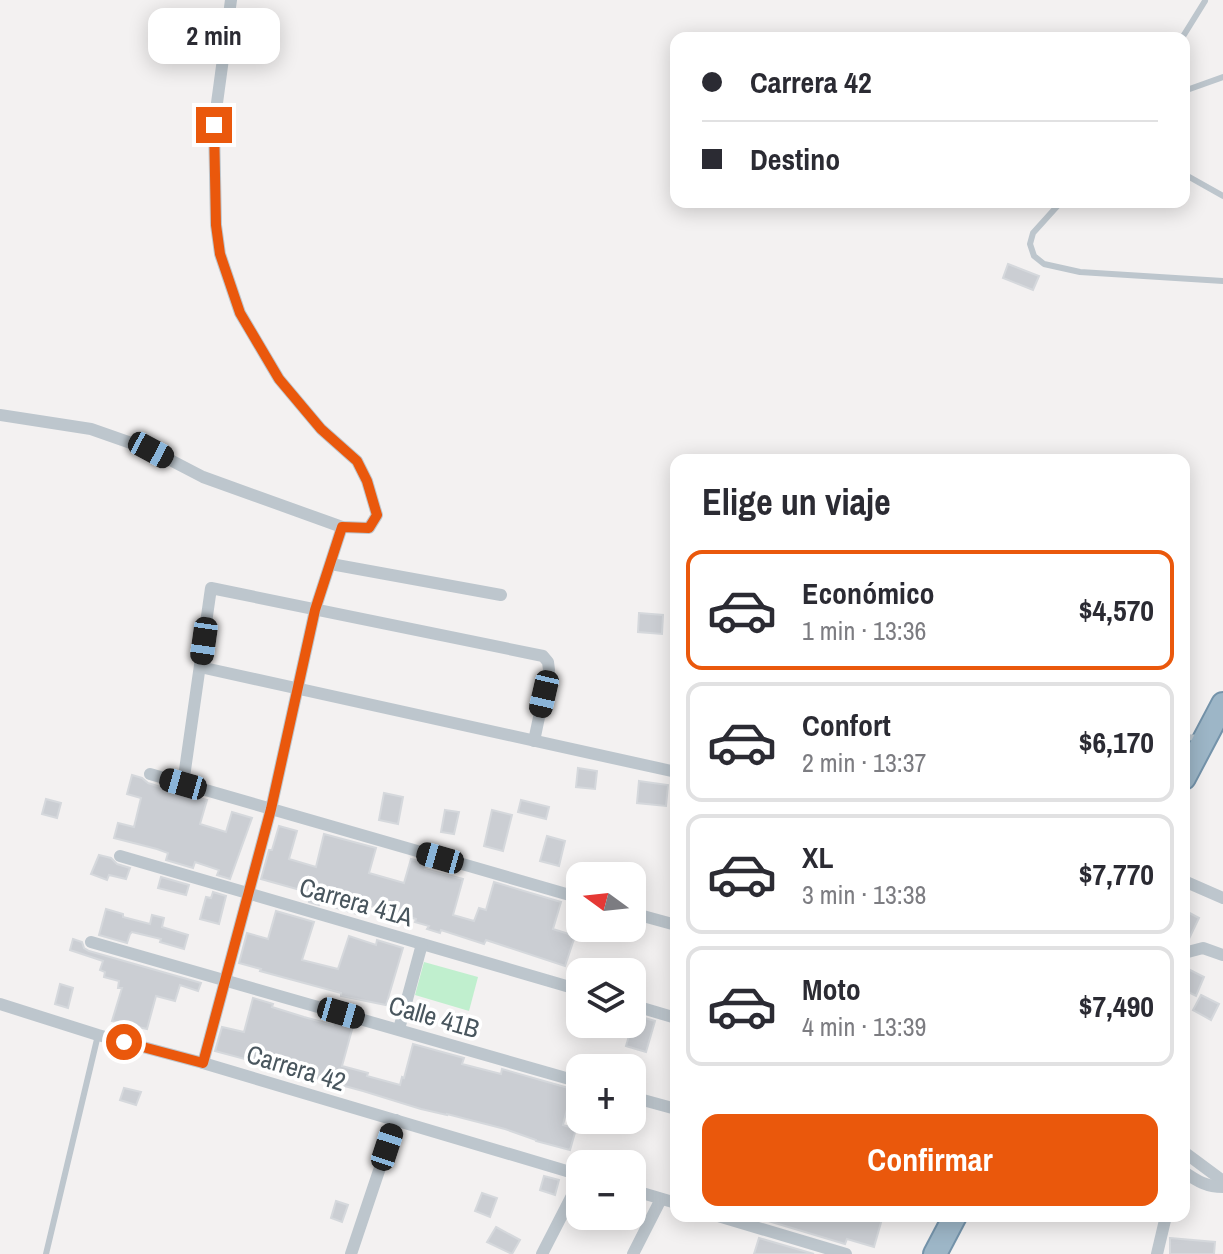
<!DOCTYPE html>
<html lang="es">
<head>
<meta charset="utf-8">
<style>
	:root { --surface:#fff; --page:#f7f7f7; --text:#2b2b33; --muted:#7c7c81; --line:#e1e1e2; --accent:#ea580c }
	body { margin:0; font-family:"Archivo Narrow",sans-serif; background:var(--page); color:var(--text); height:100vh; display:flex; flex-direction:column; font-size:30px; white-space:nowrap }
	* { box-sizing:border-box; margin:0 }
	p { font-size:26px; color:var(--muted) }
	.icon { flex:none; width:44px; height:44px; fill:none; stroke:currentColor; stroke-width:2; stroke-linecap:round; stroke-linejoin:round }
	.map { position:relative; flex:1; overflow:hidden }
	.details { position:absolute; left:670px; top:454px; width:520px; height:768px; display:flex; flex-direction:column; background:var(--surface); border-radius:16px; box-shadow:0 4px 20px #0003 }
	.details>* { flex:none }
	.top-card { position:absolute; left:670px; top:32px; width:520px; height:176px; border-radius:16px; box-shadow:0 4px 20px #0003; display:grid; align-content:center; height:176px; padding:0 32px; background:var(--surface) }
	.needle { width:52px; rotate:285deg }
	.controls { position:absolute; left:566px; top:862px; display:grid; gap:16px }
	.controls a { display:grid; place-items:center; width:80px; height:80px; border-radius:16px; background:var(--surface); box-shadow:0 4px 20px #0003; font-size:40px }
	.end { position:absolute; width:36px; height:36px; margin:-18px; border:10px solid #ea580c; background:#fff; box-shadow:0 0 0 4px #fff }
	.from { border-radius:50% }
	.bubble { position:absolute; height:56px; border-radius:16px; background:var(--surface); box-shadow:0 4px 20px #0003; font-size:26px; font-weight:700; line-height:56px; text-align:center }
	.car { position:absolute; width:24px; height:48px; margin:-24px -12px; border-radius:10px; box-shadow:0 0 6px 2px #0007; background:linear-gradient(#222 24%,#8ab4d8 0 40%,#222 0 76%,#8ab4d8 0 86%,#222 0) }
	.top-card b { display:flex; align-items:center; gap:28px; height:76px; font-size:30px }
	.top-card b+b { border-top:2px solid var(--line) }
	.top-card i { width:20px; height:20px; background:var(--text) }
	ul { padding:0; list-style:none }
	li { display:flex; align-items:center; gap:24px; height:120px; margin:0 16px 12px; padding:0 16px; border:4px solid var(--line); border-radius:16px }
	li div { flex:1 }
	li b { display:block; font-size:30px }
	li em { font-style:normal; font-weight:700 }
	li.on { border-color:var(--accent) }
	li>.icon { width:72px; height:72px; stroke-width:1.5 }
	h2 { padding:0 32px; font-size:36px; line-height:96px }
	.action { display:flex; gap:16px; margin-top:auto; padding:16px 32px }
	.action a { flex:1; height:92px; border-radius:16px; background:var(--accent); color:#fff; font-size:32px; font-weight:700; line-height:92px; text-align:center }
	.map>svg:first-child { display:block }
	.green { fill:#c0efce }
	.building { fill:#cbced3; stroke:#d5d8dc; stroke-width:2 }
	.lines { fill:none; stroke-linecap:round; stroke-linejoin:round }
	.trunk-casing { stroke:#7493aa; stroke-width:26 }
	.service { stroke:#bdc6cd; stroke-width:6 }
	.minor { stroke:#bdc6cd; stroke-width:12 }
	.trunk { stroke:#9db6c7; stroke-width:22 }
	.route { stroke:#ea580c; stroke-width:10 }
	.labels { text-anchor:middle; stroke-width:7; stroke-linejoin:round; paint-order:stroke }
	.street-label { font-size:26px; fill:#49565e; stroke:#fff }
</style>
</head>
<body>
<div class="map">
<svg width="1223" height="1254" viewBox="0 0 1223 1254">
	<rect width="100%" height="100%" fill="#f3f1f1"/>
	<path class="green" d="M424,962L478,977L469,1011L415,995Z"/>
	<g class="building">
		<path d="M1008,264L1039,276L1033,290L1003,278Z"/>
		<path d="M639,613L663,615L662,634L638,632Z"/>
		<path d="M578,768L597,771L595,789L576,787Z"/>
		<path d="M132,775L142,778L148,783L180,793L207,800L200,824L226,832L232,812L252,818L230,879L217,875L219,870L195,862L193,868L166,860L168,853L157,849L114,838L118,823L134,827L141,798L127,794Z"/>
		<path d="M639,781L668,785L666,806L637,803Z"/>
		<path d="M384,793L403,797L398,824L379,820Z"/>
		<path d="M46,799L61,803L57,818L42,814Z"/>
		<path d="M521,800L549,807L546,819L518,812Z"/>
		<path d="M445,810L459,812L454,834L441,832Z"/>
		<path d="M492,810L512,815L503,851L484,846Z"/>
		<path d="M279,826L297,831L289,859L316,867L324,834L376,848L369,873L404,883L411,859L427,863L425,869L463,879L453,915L474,921L479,908L486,910L494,882L561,902L553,929L575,936L565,966L486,940L484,944L441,930L440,933L427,929L429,926L415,922L416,919L360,903L357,914L320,903L319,905L309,902L311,893L261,879L269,850H272Z"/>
		<path d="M547,836L565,841L559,866L540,861Z"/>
		<path d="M99,855L111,858L117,864L130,868L126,879L109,875L107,880L91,874Z"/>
		<path d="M161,877L189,885L186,895L158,888Z"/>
		<path d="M213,892L226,896L219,924L200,919L206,897L211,898Z"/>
		<path d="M106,909L123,914V917L150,924L152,915L164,918L162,927L188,935L184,949L160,942L161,939L136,933L132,932L130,934L127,943L99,935Z"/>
		<path d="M1184,910L1199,918L1187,943L1184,944Z"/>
		<path d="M276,911L314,922L302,960L338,969L349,936L376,945L377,940L403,948L386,1005L341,996V993L260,971L261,969L239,963L247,933L268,939Z"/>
		<path d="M73,939L82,942L84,948L89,951L201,983L198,991L180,985L175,1001L156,996L147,1029L112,1021L122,988H118L119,981L104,977L105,972L100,970L103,961L70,950Z"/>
		<path d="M1188,969L1204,977L1196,996L1184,990V977Z"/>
		<path d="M60,984L73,988L68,1008L55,1004Z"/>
		<path d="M1201,995L1219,1004L1211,1020L1193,1010Z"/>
		<path d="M253,998L273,1004L272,1007L304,1017L333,1025L334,1021L353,1026L342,1066L368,1073L367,1076L400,1085L402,1077L404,1078L413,1044L464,1058L462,1064L501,1074L502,1069L572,1089L563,1125L576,1129L570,1150L536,1141V1140L505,1129L447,1114V1115L421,1109L363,1091L215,1051L222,1027L244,1032Z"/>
		<path d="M635,1015L655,1021L646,1052L626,1046Z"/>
		<path d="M124,1088L141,1092L136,1105L120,1100Z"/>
		<path d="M544,1176L559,1180L555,1195L540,1190Z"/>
		<path d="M482,1193L497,1198L490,1217L475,1211Z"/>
		<path d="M336,1201L348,1205L342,1222L331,1218Z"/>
		<path d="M766,1216H870L882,1219L874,1247L847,1239L845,1244L765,1220Z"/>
		<path d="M496,1227L520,1240L512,1254L487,1242Z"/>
		<path d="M759,1238L814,1254H754Z"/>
		<path d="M1170,1238L1215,1242L1214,1254H1170Z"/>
	</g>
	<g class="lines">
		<defs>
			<g id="trunk">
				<path d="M1184,778L1223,704"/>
				<path d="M935,1254L955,1216"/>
			</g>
		</defs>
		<use href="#trunk" class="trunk-casing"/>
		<g class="service">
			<path d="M1182,38L1205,1"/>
			<path d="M1184,91L1223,77"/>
			<path d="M1184,174L1223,196"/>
			<path d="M1061,202L1033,233L1030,244L1034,256L1044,264L1080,272L1223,281"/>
			<path d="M1184,737L1200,738"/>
			<path d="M46,1254L98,1035"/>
		</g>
		<g class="minor">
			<path d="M0,415L91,429L151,450L203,477L342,527L369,528L377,515L367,481L357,461L321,429L279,379L240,313L220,254L216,225L214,125L231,0"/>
			<path d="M331,564L501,595"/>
			<path d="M200,667L676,772"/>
			<path d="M150,774L580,898"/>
			<path d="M183,784L211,588L543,656L548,662L549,670L534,741"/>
			<path d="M120,856L580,990"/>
			<path d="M1184,881L1223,898"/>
			<path d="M632,913L676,925"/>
			<path d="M91,942L580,1082"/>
			<path d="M1184,953L1203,948L1223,955"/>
			<path d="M0,1004L98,1035L203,1063L580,1175"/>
			<path d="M632,1005L676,1018"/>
			<path d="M399,1029L422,944"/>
			<path d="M203,1063L271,809L315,610L342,527"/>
			<path d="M632,1097L676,1109"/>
			<path d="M1184,1152L1223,1181"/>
			<path d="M1184,1172C1197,1181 1207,1187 1223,1187"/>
			<path d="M632,1190L676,1203"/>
			<path d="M718,1216L846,1254"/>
			<path d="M351,1254L396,1120"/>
			<path d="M542,1254L580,1180"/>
			<path d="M633,1254L661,1199"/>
			<path d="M1157,1254L1166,1216"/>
		</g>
		<use href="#trunk" class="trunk"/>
	</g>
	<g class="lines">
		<path class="route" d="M124,1042L203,1063L271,809L315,610L342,527L369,528L377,515L367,481L357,461L321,429L279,379L240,313L220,254L216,225L214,125"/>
	</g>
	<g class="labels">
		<g class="street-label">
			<text transform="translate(356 902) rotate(16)" y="9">Carrera 41A</text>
			<text transform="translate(434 1017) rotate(16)" y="9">Calle 41B</text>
			<text transform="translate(296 1068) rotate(17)" y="9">Carrera 42</text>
		</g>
	</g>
</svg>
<div class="controls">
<a><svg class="needle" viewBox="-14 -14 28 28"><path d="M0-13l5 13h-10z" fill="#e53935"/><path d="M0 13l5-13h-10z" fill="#7c7c81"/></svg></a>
<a><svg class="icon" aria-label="layers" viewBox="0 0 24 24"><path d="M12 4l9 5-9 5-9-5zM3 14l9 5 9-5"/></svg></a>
<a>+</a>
<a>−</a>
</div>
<i class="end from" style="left:124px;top:1042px"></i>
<i class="end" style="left:214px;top:125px"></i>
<div class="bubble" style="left:148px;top:8px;width:132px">2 min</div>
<i class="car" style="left:151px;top:450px;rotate:118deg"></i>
<i class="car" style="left:204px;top:641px;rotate:188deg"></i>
<i class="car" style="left:544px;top:694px;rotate:193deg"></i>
<i class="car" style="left:183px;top:784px;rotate:286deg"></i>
<i class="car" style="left:440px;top:858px;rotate:286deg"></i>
<i class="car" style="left:341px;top:1013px;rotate:106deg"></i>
<i class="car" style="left:387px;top:1147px;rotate:18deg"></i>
<div class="top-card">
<b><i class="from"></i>Carrera 42</b>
<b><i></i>Destino</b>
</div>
<section class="details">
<h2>Elige un viaje</h2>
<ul>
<li class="on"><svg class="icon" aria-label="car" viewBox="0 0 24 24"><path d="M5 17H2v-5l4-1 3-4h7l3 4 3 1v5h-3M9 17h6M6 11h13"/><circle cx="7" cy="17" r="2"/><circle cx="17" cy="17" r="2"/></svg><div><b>Económico</b><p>1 min · 13:36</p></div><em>$4,570</em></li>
<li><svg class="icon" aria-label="car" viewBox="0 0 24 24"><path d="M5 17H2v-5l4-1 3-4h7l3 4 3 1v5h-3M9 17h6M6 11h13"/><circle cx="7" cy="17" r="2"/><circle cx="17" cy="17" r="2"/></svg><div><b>Confort</b><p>2 min · 13:37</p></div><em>$6,170</em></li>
<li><svg class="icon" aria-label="car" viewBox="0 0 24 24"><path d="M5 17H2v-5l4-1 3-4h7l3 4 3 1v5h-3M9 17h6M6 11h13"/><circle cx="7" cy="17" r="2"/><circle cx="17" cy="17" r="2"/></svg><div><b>XL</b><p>3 min · 13:38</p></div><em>$7,770</em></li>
<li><svg class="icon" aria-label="car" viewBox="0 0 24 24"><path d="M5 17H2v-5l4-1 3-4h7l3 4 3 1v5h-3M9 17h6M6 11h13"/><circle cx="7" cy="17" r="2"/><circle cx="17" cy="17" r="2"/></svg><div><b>Moto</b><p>4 min · 13:39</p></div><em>$7,490</em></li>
</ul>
<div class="action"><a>Confirmar</a></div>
</section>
</div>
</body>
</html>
